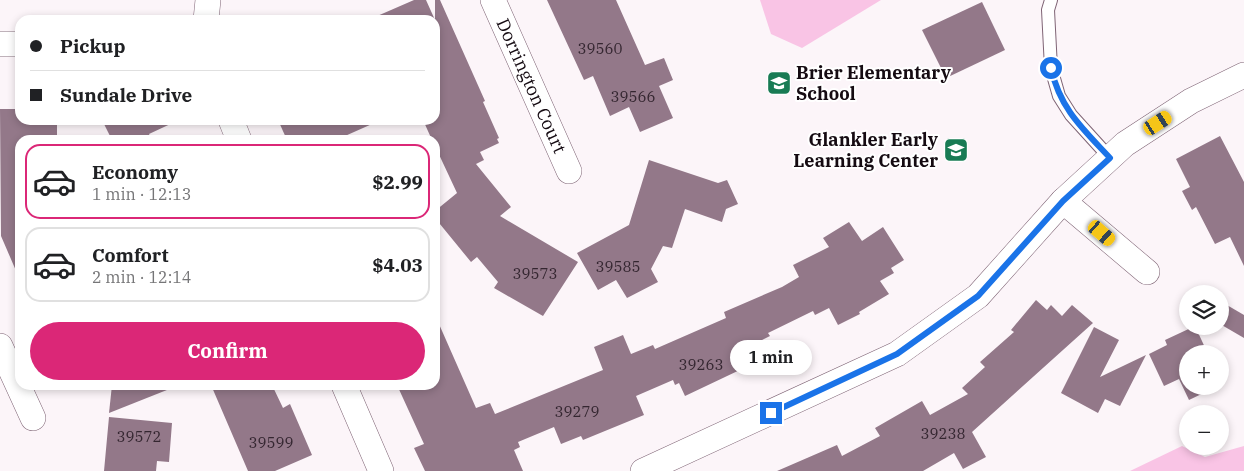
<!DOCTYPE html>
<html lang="en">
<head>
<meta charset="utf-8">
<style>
	:root { --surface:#fff; --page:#f2f2f2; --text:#202124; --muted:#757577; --line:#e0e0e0; --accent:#db2777 }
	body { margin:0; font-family:"IBM Plex Serif",serif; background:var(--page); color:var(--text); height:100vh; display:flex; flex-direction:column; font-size:19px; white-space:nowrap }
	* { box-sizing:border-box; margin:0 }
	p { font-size:16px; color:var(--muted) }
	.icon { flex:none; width:28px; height:28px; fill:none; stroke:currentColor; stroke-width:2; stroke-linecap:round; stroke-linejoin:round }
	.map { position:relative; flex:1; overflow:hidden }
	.drawer { position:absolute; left:15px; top:135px; width:425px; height:255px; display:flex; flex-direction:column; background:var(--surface); border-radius:15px; box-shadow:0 2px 8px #0003 }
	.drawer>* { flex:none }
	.top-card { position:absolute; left:15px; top:15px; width:425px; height:110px; border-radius:15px; box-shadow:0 2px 8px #0003; display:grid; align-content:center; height:110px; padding:0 15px; background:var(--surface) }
	.fabs { position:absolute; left:1179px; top:285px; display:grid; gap:10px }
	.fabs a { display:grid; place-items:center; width:50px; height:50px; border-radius:50%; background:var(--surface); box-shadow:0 2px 8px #0003; font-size:25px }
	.end { position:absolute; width:22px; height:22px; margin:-11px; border:6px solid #1a73e8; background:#fff; box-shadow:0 0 0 2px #fff }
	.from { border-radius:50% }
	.bubble { position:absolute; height:35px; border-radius:18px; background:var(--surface); box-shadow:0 2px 8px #0003; font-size:16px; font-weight:700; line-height:35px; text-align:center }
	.car { position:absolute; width:15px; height:30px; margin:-15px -8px; border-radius:6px; box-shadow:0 0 4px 1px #0007; background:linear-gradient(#f5c518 24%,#345 0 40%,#f5c518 0 76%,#345 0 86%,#f5c518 0) }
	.top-card b { display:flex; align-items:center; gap:18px; height:48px; font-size:19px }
	.top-card b+b { border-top:1px solid var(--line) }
	.top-card i { width:12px; height:12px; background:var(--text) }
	ul { padding:9px 0 0; list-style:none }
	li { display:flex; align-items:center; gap:15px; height:75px; margin:0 10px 8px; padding:0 5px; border:2px solid var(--line); border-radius:15px }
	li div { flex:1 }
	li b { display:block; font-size:19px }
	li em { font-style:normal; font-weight:700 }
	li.on { border-color:var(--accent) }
	li>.icon { width:45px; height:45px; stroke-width:1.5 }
	.button { display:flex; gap:10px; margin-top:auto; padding:10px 15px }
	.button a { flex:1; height:58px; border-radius:30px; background:var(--accent); color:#fff; font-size:20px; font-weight:700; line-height:58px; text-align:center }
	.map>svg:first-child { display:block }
	.green { fill:#f9c4e5 }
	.building { fill:#937889 }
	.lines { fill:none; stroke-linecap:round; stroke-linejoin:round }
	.service-casing { stroke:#7f6475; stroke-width:14 }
	.minor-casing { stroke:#7f6475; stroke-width:26 }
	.service { stroke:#fff; stroke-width:12 }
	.minor { stroke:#fff; stroke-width:25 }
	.route { stroke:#1a73e8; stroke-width:6 }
	.labels { text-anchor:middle; stroke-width:4; stroke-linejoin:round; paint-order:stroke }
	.number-label { font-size:15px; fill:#342630 }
	.poi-label { font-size:18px; font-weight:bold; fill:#150b12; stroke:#fff; text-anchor:start }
	.street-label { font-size:18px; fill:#150b12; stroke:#fff }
</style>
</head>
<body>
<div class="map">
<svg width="1244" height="471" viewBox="0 0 1244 471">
	<rect width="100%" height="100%" fill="#fcf5f9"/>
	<g class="green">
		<path d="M760,0H881L802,48L771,34Z"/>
		<path d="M1182,446L1205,457L1244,446V471H1130Z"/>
	</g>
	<g class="building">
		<path d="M414,0H426L435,20V0H440L485,101L483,102L499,138L497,139L499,143L480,152L484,160L476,164L511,207L500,216L578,262L543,316L494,288L498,282L477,257L471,262L435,218V211L457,193L435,146V140H432L423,120H435V20H368Z"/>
		<path d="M547,0H616L645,65L664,58L673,80L659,86L673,118L640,132L629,107L610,116L593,76L584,80Z"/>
		<path d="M982,2L1005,50L946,78L922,30Z"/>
		<path d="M0,109H20V120H57V140H20V280L1,236Z"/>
		<path d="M102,120H179L149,134L152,140H112Z"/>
		<path d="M278,120H381L336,140H287Z"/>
		<path d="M1220,136L1244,182V266L1230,237L1215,244L1196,207L1192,210L1182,191L1190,187L1176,159Z"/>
		<path d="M649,160L718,183L727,180L738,204L726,209L722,222L685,209L672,248L663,246L651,269L658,282L627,298L616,280L598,290L577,253L629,225Z"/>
		<path d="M849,222L862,241L883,227L904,260L891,268L894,273L880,281L889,294L859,312L860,314L838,325L829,308L815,315L813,311L768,333L770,336L758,342L765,358L685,396L679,383L675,385L673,380L636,396L644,415L583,440L581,436L561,444L554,427L518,442L520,447L514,450L523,471H425L414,448L424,444L397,385H435V315L476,408L490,403L495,414L603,370L594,347L623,335L631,354L653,345L655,349L726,318L724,312L782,287L799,277L793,265L829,247L823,238Z"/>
		<path d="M1036,300L1047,310L1051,305L1062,316L1072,305L1093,323L972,432L986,457L963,469L954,453L923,471H777L837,445L842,456L880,436L875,428L922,401L930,415L968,394L962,388L985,367L980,362L1014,332L1011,330Z"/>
		<path d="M1220,301L1244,315V338L1220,324Z"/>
		<path d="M1195,326L1208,354H1188V386L1214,388L1189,400L1179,379L1164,386L1149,354L1167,345L1165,340Z"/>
		<path d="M1094,327L1119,340L1100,377L1146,355L1120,406L1105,399L1098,413L1061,393Z"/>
		<path d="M112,385H177V386L109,413Z"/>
		<path d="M211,385H272L283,408L290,404L312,455L275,471H248Z"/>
		<path d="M109,417L172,423L169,462L157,461L156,471H104Z"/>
	</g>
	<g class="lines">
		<defs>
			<path id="service" d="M1051,0L1048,10L1051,68L1059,96L1071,115L1110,158"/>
			<g id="minor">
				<path d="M493,0L569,171"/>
				<path d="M206,20L208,0"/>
				<path d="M0,44H20"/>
				<path d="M231,120L239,140"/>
				<path d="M1063,201L1147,272"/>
				<path d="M0,346L33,418"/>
				<path d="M344,385L381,471"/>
				<path d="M643,471L897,354L978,296L1063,201L1125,144L1191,101L1244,75"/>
			</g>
		</defs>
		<use href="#service" class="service-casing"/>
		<use href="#minor" class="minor-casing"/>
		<use href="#service" class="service"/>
		<use href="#minor" class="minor"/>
	</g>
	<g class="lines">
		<path class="route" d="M771,413L897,354L978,296L1063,201L1110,158C1083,129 1060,109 1051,68"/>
	</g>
	<defs>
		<symbol id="school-square" viewBox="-11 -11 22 22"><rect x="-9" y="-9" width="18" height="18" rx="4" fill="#187b54" stroke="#fff"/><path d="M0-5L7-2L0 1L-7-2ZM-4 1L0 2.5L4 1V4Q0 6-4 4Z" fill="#fff"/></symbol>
	</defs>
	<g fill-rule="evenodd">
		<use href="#school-square" x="765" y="69" width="28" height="28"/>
		<use href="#school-square" x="942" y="136" width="28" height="28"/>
	</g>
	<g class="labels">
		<g class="number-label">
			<text x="600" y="54">39560</text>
			<text x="633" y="102">39566</text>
			<text x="618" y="272">39585</text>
			<text x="535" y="279">39573</text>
			<text x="701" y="370">39263</text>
			<text x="577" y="417">39279</text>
			<text x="943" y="439">39238</text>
			<text x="139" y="442">39572</text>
			<text x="271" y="448">39599</text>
		</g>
		<g class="poi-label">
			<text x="796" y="79">Brier Elementary<tspan x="796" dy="21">School</tspan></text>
			<text x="938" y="146" text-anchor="end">Glankler Early<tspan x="938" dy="21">Learning Center</tspan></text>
		</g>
		<g class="street-label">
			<text transform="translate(531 86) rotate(66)" y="6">Dorrington Court</text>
		</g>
	</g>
</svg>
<div class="fabs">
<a><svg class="icon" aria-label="layers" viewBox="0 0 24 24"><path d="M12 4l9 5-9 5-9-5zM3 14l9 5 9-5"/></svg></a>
<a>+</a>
<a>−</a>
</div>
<i class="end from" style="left:1051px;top:68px"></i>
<i class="end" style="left:771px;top:413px"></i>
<div class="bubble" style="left:730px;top:340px;width:82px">1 min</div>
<i class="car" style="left:1158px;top:123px;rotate:57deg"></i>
<i class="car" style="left:1102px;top:233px;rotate:131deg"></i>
<div class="top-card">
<b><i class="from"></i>Pickup</b>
<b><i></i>Sundale Drive</b>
</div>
<section class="drawer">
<ul>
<li class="on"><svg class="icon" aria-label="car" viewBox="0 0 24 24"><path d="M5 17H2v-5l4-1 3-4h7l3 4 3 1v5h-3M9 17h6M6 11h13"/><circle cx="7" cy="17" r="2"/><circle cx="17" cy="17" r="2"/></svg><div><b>Economy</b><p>1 min · 12:13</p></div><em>$2.99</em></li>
<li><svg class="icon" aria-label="car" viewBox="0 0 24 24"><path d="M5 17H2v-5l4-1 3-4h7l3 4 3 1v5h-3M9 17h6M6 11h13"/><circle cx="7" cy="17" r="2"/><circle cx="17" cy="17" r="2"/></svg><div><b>Comfort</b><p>2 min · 12:14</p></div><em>$4.03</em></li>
</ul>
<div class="button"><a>Confirm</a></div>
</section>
</div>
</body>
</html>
